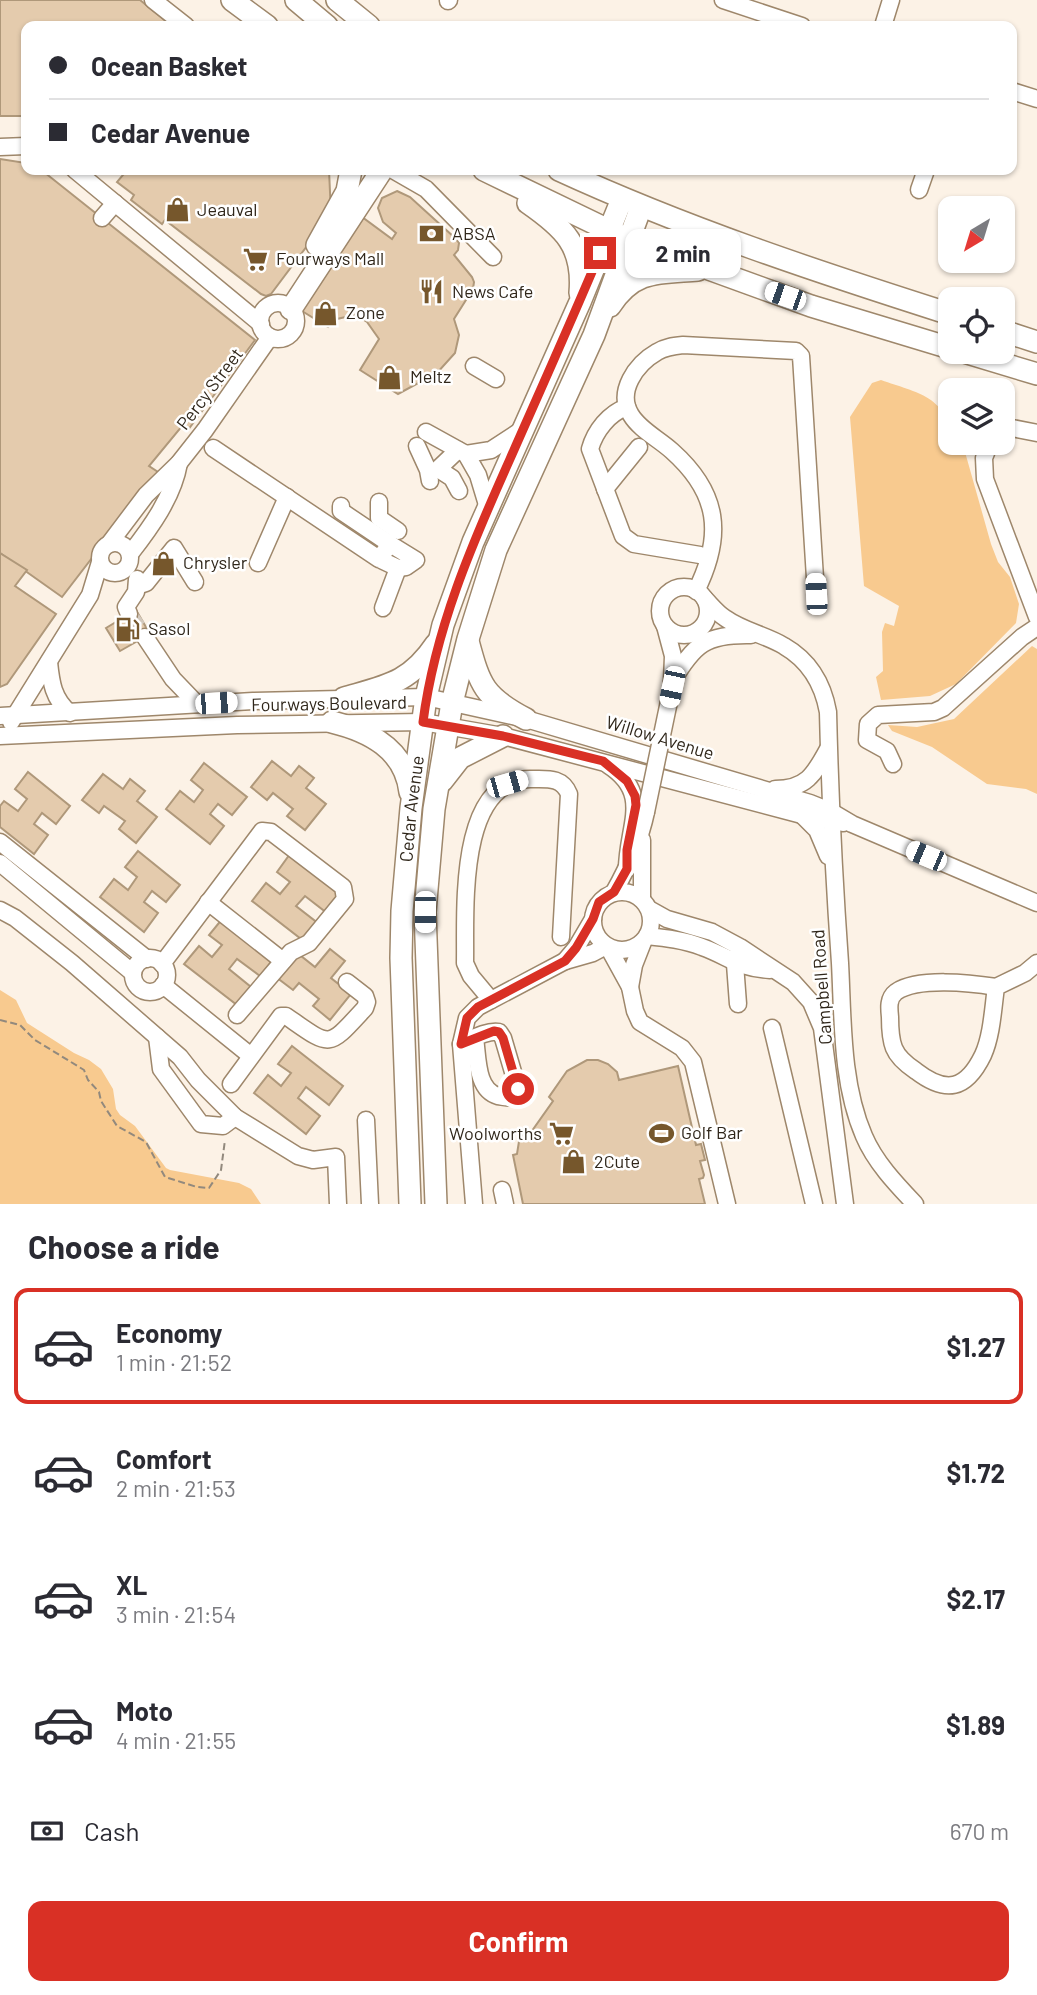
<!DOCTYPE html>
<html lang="en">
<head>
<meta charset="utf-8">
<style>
	:root { --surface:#fff; --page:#f2f2f3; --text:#2b2b33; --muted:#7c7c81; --line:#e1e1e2; --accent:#d93025 }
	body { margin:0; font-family:Barlow,sans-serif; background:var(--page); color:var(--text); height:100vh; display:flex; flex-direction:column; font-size:26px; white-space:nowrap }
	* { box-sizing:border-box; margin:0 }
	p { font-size:23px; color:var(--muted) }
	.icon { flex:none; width:38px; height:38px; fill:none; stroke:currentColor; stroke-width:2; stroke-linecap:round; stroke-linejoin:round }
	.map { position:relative; height:1204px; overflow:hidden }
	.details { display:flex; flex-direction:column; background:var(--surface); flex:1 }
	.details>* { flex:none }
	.guide { position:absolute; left:21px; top:21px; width:996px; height:154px; border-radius:14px; box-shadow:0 2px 5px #0004; display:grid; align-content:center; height:154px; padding:0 28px; background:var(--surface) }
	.needle { width:46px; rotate:218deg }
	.buttons { position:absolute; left:938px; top:196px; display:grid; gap:14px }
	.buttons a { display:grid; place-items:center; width:77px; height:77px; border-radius:14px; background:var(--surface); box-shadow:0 2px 5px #0004; font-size:35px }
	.end { position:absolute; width:32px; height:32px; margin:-16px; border:9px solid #d93025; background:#fff; box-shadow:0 0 0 4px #fff }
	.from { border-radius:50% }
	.bubble { position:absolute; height:49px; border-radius:14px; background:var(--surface); box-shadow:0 2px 5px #0004; font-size:23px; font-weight:700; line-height:49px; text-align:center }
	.car { position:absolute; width:21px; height:42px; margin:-21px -10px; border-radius:9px; box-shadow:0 0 5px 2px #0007; background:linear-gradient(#fff 24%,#345 0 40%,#fff 0 76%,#345 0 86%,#fff 0) }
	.guide b { display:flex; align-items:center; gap:24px; height:66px; font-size:26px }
	.guide b+b { border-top:2px solid var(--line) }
	.guide i { width:18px; height:18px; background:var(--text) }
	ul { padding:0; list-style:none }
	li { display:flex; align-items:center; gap:21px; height:116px; margin:0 14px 10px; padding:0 14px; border:4px solid transparent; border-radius:14px }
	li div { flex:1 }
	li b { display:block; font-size:26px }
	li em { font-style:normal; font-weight:700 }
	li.selected { border-color:var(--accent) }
	li>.icon { width:63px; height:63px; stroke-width:1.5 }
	h2 { padding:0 28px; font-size:32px; line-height:84px }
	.pay { display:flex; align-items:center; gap:18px; height:77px; padding:0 28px; font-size:26px }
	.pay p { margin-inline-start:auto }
	.action { display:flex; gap:14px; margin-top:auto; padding:14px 28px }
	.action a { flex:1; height:80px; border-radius:14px; background:var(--accent); color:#fff; font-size:28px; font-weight:700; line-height:80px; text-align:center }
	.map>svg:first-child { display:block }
	.green { fill:#f8ca8f }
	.building { fill:#e4cbad; stroke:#af987a; stroke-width:2 }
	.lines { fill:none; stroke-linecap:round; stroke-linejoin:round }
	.minor-tunnel { stroke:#d3c9bd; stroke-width:16; stroke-dasharray:16 8; stroke-linecap:butt }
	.minor-casing { stroke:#9e876b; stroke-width:19 }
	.major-casing { stroke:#9e876b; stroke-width:24 }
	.path { stroke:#92897d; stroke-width:2; stroke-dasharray:7 3.5; stroke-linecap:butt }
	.minor { stroke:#fff; stroke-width:16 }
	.major { stroke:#fff; stroke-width:21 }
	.minor-bridge-casing { stroke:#9e876b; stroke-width:19; stroke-linecap:butt }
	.minor-bridge { stroke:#fff; stroke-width:16 }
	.route { stroke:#d93025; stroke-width:9 }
	.labels { text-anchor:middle; stroke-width:5; stroke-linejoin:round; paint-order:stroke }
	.poi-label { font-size:18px; fill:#2f261a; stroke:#fff; text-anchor:start }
	.street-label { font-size:18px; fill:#2f261a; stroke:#fff }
</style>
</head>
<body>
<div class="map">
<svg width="1037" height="1204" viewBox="0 0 1037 1204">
	<rect width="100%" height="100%" fill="#fcf2e6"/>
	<g class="green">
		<path d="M881,380C917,393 950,396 950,443H959L965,452L991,544L998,562L1010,577L1019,604L1016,623L956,684L930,696L881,700L876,677L883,671L882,632L885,623L894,626L899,606L864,586L850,417L872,383Z"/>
		<path d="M1032,646L1037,649V794L1026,789L987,784L932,747L892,731L888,725L917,727L954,719Z"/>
		<path d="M0,990L16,1000L27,1023L74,1053L89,1060L101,1069L113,1089L116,1109L120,1115L135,1126L166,1168L170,1170L239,1183L251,1189L261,1204H0Z"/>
	</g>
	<g class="building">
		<path d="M0,0H140L172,26H26V116H0Z"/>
		<path d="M0,159L26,163V170H40L44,172L255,340L188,430L182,426L149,466L158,472L62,597L0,553Z"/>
		<path d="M116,170H329L331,214L271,294L266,296L261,294L165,220L162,224L131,200L134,195L117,182L123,175Z"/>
		<path d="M397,191L410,197L455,238L459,243L458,250L454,255L472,277L474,282L473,289L454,319L459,335L455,353L437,373L398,394L360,370L379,339L367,322L356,315L350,316L337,319L328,327L302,311L362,217L392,239L396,233L383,222L378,208L382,198Z"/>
		<path d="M0,553L27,570L15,586L56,614L7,684L0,687Z"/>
		<path d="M136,610L150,634L120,651L106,628Z"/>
		<path d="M272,761L291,776L299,766L314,778L306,788L326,804L305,830L287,816L293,809L273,793L267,800L251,787Z"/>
		<path d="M204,763L247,797L232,815L218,804L210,814L224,826L210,844L166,809L180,791L194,802L203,790L191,780Z"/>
		<path d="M28,772L70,806L56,824L42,813L34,824L48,835L34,854L0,827V806L4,801L18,811L27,799L15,789Z"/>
		<path d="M103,774L123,789L130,779L145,791L137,801L157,817L136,843L119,829L125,821L104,806L99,813L82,800Z"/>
		<path d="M138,851L180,885L166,902L152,891L144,902L158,913L144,932L100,897L114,879L128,890L137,877L125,867Z"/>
		<path d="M290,854L342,895L327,913L305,896L296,906L319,924L305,942L252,901L266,883L280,894L290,882L277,872Z"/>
		<path d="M223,918L274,958L260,976L237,959L229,969L251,987L237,1005L184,964L199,946L212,957L222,945L209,935Z"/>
		<path d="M330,949L345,961L331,978L351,994L330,1020L313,1006L319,999L299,983L293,990L276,977L296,952L315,967Z"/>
		<path d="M292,1046L343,1086L329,1105L306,1087L298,1098L320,1116L306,1134L254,1093L268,1075L281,1086L291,1073L278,1064Z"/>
		<path d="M587,1060H598L608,1064L617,1072L619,1080L678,1066L696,1145L701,1144L705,1160L700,1161L704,1175L703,1178L699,1179L705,1204H523L513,1155L517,1154L520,1135H529L553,1101L549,1097L567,1071Z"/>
	</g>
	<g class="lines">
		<path class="minor-tunnel" d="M129,614L145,637"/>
		<defs>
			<g id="minor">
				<path d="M153,0L186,26"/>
				<path d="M723,0L802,26"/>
				<path d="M448,1L449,0"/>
				<path d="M883,26L891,0"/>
				<path d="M1012,91L1037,99"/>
				<path d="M0,147L26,146"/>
				<path d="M75,170L261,324"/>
				<path d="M393,170L426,189L493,257"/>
				<path d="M919,190L926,170"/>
				<path d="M102,218L115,203"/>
				<circle cx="278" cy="321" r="18"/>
				<path d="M474,366L496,379"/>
				<path d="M627,407C609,413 595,431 590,449L623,536L634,544L700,555"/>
				<path d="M426,432L464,453"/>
				<path d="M1003,432L1012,428L1037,433"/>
				<path d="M990,443L984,458L985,479L1037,617"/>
				<path d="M417,446L428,470L430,481"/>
				<path d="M213,448L379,559L398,568L406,567L416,560L390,544L379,559"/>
				<path d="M458,450L438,469L452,478L459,491"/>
				<path d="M605,489L639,447"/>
				<path d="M379,502V518L398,531"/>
				<path d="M341,506V511L390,544"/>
				<path d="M488,508L478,475L466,454L491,450L523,429"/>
				<circle cx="115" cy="558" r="15"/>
				<path d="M109,544L146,495L179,463L205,430L270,337"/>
				<path d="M130,554C151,527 173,497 179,463"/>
				<path d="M258,563L287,497"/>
				<path d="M137,586L146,583L174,548L195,582"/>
				<circle cx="684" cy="611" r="24"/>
				<path d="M696,591C724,535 719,493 672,451C659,439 640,430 631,415C616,392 636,364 657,352C665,347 673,346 683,345L796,351L801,356L816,594"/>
				<path d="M705,599C711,605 717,613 725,618C743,631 766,635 784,646C810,661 823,684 828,712C830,796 834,879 840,963C843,1019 841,1083 864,1136C875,1162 896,1184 915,1204"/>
				<path d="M383,608L398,568"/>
				<path d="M129,614L126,607L136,592L137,579"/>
				<path d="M665,626L673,656L672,681"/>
				<path d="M145,637L173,679L197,704"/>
				<path d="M49,662C51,682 53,699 70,713"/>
				<path d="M672,682C694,644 706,634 751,635"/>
				<path d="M0,716L253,701L426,697L526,719L810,803L830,811L852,824L1037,903"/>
				<path d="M11,722L90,595L100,562"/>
				<path d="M0,736L237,725L423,722L503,736L802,815L843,823"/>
				<path d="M893,764L887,751L867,740L868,724L878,715L934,712L943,708L1022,637L1037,627"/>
				<path d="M608,765C653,794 627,826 627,869"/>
				<path d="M775,789C806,789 814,775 828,749"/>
				<path d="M802,815L817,830L828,856"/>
				<path d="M642,840V899"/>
				<path d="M0,842L147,959"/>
				<path d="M0,863L133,973"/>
				<circle cx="622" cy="921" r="29"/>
				<path d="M614,892C628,867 640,841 646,812"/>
				<path d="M208,902L283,961"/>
				<path d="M649,909L667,919L712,932L740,947L793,982L811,1002L822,1028L845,1204"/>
				<path d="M0,910L15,918L72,963L180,1057L198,1080L235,1117L298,1156L313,1160L336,1157L338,1204"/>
				<path d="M647,936C666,938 684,940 702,947C730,957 737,968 770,970"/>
				<path d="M608,947L630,987L635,1011L640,1022L682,1048L693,1062L727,1204"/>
				<path d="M738,955L735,964L738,1004"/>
				<circle cx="150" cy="975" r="17"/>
				<path d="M565,961L576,948L593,919"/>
				<path d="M162,964L262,831L271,832L343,887L345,899L309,943L291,952L237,1015"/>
				<path d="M163,985L251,1056"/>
				<path d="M630,987L634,965L643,942"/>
				<path d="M996,987C971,983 918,977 896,992C888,998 889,1008 890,1017C890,1027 890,1038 894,1048C898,1058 907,1065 916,1071C946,1094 966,1090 983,1055C992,1035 993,1008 996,987L1025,973L1037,963"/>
				<path d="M491,1000L471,976L465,963C466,913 456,777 532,779C548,779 562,777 569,794L561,937"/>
				<path d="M772,1028L814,1204"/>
				<path d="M157,1037L161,1069L201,1124L223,1126L235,1117"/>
				<path d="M461,1044C472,1039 487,1030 499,1032L503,1038L518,1089L515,1096C508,1099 505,1097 498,1096C476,1090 478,1057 475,1038"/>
				<path d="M231,1084L281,1016H286C332,1048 327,1049 365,1008L367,1002L365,996L347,982"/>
				<path d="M366,1120L370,1204"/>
				<path d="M502,1190L505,1204"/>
				<path d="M474,1204L461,1044L467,1018L478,1007L565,961L593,953L606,946"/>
			</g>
			<g id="major">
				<path d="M232,0L267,26"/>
				<path d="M296,0L327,26"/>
				<path d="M337,0L369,26"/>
				<path d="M484,170L629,240L811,306L950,348"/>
				<path d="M559,170C685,228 818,272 950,314"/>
				<path d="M528,203C564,228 584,246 580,293"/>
				<path d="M317,245L347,191L351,170"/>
				<path d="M610,306C634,269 659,273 698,270"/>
				<path d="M291,309L382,170"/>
				<path d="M1003,331L1037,342"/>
				<path d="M964,352L1037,374"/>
				<path d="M468,641C480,686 484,697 526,719"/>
				<path d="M344,698C386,686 410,683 436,644"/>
				<path d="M332,722C369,731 405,749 410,792"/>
				<path d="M442,781L460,758L503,736"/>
				<path id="s1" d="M410,1204L401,958L402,911L411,808L426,697L443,625L473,542L580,302L622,199"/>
				<path d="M436,1204L425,912L434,809L452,703L468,639L496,550L594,335L641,207"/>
			</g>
		</defs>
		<use href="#minor" class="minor-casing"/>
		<use href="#major" class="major-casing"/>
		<path class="path" d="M0,1020L20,1025L35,1040L84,1070L88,1080L99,1092L101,1101L117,1126L146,1142L165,1177L197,1187L209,1188L221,1170L225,1140"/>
		<use href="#minor" class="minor"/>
		<use href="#major" class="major"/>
		<defs>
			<path id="minor-bridge" d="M646,812L672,687"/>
		</defs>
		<use href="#minor-bridge" class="minor-bridge-casing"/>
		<use href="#minor-bridge" class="minor-bridge"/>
	</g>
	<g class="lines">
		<path class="route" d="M518,1089L503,1038L499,1032L494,1031L461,1044L467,1018L478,1007L565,961L576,948L593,919L599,902L614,892L627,869V850L636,805L635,796L627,781L603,761L503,736L423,722C435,629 472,544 510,459C540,391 571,322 600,253"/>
	</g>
	<defs>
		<symbol id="shop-bare" viewBox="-9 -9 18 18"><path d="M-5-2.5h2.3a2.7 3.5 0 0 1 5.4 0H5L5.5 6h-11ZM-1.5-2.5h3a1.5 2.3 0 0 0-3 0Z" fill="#76572c" stroke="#fff" stroke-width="2.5" paint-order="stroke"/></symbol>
		<symbol id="bank-bare" viewBox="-9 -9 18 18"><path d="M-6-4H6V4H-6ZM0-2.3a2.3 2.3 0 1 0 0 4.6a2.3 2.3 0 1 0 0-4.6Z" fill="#76572c" stroke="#fff" stroke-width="2.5" paint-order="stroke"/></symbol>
		<symbol id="supermarket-bare" viewBox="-9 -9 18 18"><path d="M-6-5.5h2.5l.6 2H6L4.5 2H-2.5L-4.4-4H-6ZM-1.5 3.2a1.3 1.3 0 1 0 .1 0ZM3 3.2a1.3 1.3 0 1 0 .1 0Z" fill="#76572c" stroke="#fff" stroke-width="2.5" paint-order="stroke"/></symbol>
		<symbol id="restaurant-bare" viewBox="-9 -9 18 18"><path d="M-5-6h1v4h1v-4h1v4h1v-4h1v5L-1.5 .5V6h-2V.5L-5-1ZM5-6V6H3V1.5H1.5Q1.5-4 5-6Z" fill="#76572c" stroke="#fff" stroke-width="2.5" paint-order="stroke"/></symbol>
		<symbol id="fuel-bare" viewBox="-9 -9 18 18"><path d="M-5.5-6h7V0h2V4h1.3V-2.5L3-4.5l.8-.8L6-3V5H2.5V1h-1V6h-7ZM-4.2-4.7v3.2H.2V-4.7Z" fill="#76572c" stroke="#fff" stroke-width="2.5" paint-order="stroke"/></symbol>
		<symbol id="stadium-bare" viewBox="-9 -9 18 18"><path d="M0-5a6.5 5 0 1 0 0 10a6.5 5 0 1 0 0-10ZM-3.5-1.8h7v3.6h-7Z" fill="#76572c" stroke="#fff" stroke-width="2.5" paint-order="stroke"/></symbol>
	</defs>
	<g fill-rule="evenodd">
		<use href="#shop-bare" x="160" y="192" width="35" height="35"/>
		<use href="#bank-bare" x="414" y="216" width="35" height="35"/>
		<use href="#supermarket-bare" x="238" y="242" width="35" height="35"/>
		<use href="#restaurant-bare" x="414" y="274" width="35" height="35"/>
		<use href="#shop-bare" x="308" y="296" width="35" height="35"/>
		<use href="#shop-bare" x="372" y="360" width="35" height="35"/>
		<use href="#shop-bare" x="146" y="546" width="35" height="35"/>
		<use href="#fuel-bare" x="110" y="612" width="35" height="35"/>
		<use href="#stadium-bare" x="644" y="1116" width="35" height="35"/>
		<use href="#supermarket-bare" x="544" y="1116" width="35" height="35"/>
		<use href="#shop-bare" x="556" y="1144" width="35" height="35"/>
	</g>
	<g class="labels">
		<g class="poi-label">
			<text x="197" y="216">Jeauval</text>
			<text x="452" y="240">ABSA</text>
			<text x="276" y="265">Fourways Mall</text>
			<text x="452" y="298">News Cafe</text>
			<text x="346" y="319">Zone</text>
			<text x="410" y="383">Meltz</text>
			<text x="183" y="569">Chrysler</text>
			<text x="148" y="635">Sasol</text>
			<text x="681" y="1139">Golf Bar</text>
			<text x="542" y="1140" text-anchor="end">Woolworths</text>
			<text x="594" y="1168">2Cute</text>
		</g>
		<g class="street-label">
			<text transform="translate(210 389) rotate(-53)" y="6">Percy Street</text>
			<text transform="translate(329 704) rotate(-1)" y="6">Fourways Boulevard</text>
			<text transform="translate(660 738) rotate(17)" y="6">Willow Avenue</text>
			<text dy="6" stroke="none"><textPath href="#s1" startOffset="396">Cedar Avenue</textPath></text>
			<text transform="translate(822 987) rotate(-94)" y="6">Campbell Road</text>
		</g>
	</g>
</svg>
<div class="buttons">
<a><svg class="needle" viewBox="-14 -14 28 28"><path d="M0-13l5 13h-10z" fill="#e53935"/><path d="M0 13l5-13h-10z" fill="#7c7c81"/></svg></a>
<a><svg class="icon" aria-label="locate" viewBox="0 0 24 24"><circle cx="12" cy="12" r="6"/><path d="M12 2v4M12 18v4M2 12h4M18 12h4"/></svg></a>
<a><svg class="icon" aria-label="layers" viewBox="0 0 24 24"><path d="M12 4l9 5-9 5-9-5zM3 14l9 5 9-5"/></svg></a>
</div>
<i class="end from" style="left:518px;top:1089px"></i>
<i class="end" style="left:600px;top:253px"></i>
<div class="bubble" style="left:625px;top:229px;width:116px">2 min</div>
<i class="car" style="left:785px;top:296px;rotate:289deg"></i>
<i class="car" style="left:816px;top:594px;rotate:357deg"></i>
<i class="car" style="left:672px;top:687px;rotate:192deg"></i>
<i class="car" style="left:216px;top:703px;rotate:86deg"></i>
<i class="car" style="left:507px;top:784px;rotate:74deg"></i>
<i class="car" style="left:926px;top:856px;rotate:293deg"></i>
<i class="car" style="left:425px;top:912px;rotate:180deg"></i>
<div class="guide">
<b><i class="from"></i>Ocean Basket</b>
<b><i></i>Cedar Avenue</b>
</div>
</div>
<section class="details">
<h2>Choose a ride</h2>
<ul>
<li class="selected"><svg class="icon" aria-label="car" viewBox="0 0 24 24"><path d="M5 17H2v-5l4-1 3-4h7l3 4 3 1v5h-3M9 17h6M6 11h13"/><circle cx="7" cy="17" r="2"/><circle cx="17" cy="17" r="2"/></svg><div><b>Economy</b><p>1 min · 21:52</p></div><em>$1.27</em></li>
<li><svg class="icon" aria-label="car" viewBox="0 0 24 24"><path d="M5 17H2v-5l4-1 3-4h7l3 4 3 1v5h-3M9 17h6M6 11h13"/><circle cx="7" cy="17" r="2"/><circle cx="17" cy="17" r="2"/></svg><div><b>Comfort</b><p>2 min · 21:53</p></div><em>$1.72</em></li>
<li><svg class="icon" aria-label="car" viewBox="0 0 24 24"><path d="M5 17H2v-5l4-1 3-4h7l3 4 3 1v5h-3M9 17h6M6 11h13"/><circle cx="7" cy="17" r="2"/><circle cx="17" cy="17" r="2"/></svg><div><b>XL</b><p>3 min · 21:54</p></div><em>$2.17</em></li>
<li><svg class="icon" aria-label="car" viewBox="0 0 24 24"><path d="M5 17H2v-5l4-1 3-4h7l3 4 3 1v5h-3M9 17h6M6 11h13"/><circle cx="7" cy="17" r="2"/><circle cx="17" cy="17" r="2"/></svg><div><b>Moto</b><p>4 min · 21:55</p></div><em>$1.89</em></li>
</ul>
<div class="pay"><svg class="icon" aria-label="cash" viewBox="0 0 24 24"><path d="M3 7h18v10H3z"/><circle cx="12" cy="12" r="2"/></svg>Cash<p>670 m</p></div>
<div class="action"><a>Confirm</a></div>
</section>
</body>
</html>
